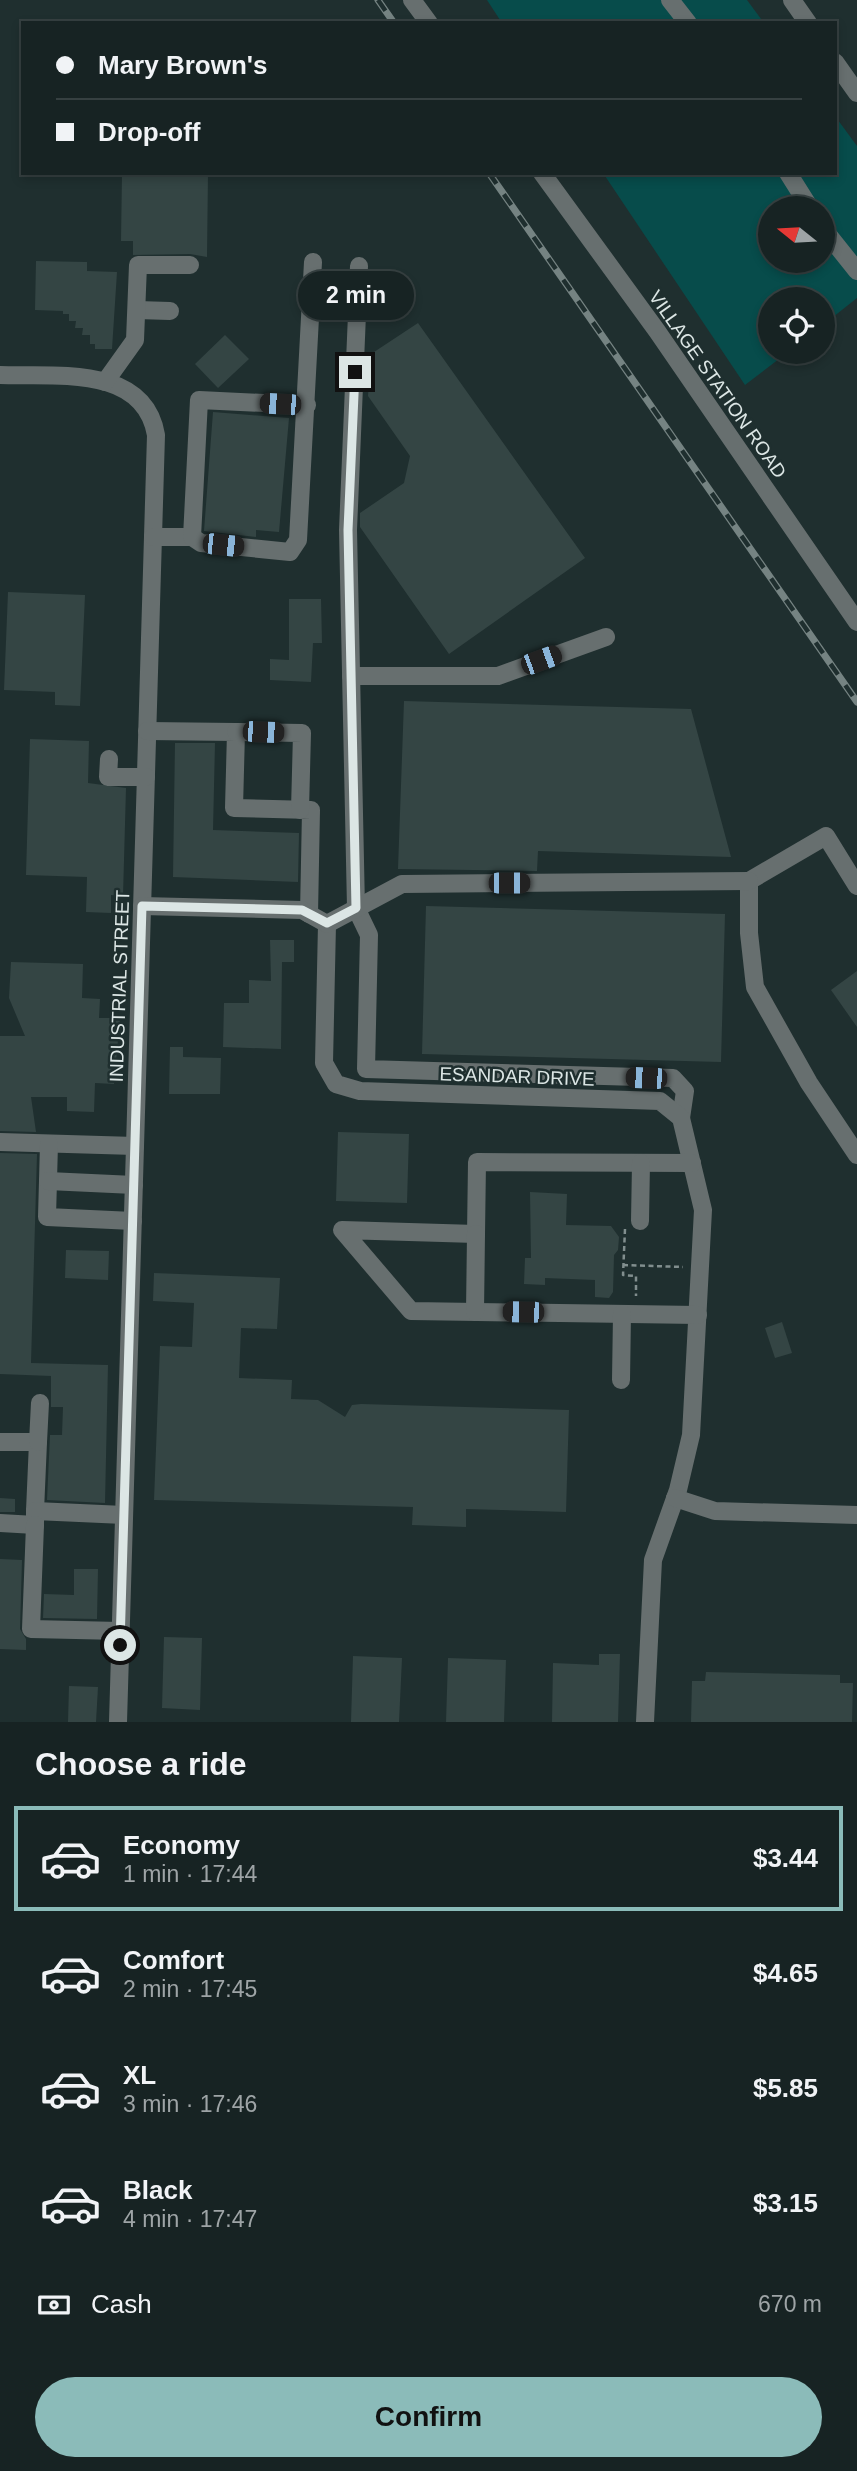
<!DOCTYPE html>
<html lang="en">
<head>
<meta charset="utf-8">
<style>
	:root { --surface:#172323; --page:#242f30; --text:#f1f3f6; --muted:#9ea4a6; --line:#364041; --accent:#8bbbb9 }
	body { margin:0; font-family:Helvetica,sans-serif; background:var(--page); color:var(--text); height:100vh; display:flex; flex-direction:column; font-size:26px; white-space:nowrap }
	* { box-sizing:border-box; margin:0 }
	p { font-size:23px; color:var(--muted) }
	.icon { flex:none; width:38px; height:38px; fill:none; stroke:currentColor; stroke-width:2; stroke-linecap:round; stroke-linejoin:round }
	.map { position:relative; height:1722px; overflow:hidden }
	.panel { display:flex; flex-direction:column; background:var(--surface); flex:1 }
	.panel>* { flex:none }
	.guide { position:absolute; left:21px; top:21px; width:816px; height:154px; border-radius:0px; box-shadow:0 4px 10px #0003,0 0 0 2px var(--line); display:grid; align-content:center; height:154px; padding:0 35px; background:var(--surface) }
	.needle { width:46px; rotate:288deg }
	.tools { position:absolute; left:758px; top:196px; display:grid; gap:14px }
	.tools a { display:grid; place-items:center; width:77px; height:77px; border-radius:50%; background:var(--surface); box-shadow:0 4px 10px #0003,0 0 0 2px var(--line); font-size:35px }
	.end { position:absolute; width:32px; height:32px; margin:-16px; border:9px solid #dce6e5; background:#111; box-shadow:0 0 0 4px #111 }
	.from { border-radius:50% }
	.bubble { position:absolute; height:49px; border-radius:24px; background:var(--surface); box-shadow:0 4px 10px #0003,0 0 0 2px var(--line); font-size:23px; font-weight:700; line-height:49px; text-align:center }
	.car { position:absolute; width:21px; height:42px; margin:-21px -10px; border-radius:9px; box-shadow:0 0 5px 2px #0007; background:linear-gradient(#222 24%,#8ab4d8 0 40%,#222 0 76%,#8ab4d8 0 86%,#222 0) }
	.guide b { display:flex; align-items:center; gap:24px; height:66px; font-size:26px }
	.guide b+b { border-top:2px solid var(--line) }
	.guide i { width:18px; height:18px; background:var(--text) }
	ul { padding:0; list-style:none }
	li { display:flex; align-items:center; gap:21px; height:105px; margin:0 14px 10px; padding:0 21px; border:4px solid transparent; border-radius:0px }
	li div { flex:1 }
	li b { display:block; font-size:26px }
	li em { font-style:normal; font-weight:700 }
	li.on { border-color:var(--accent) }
	li>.icon { width:63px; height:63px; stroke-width:1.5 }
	h2 { padding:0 35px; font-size:32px; line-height:84px }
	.pay { display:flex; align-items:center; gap:18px; height:77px; padding:0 35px; font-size:26px }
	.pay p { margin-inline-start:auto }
	.cta { display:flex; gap:14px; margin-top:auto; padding:14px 35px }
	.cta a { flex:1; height:80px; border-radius:42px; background:var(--accent); color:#111; font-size:28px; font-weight:700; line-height:80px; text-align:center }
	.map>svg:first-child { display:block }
	.green { fill:#074c4b; fill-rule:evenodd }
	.building { fill:#344544 }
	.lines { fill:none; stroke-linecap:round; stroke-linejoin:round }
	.path { stroke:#818e8e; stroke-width:2.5; stroke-dasharray:5 3.5; stroke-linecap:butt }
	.minor { stroke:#676f6f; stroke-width:18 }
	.rail-casing { stroke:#758382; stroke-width:7 }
	.rail { stroke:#1f2f2f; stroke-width:4.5; stroke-dasharray:13; stroke-linecap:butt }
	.route { stroke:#dce6e5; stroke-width:9 }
	.labels { text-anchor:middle; stroke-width:5; stroke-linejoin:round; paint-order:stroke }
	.street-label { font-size:19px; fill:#dce6e5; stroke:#1f2f2f }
</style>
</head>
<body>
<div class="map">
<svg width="857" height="1722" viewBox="0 0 857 1722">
	<rect width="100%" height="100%" fill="#1f2f2f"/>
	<g class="green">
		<path d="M487,0H747L764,23H502Z"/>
		<path d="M835,116L857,146V298L823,325L822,299H770V352H788L745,385L603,173H835ZM770,208H822V261H770Z"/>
	</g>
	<g class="building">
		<path d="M122,173H208L207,257L190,254L133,255V241H121Z"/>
		<path d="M36,261L87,262V271L117,272L112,349H95V344H90V335H82L83,328H75L76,321H69V314H63V311L35,310Z"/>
		<path d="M418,323L585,558L449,654L360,527V513L404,483L410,456L368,396L371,354Z"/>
		<path d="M225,335L249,359L218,388L195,364Z"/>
		<path d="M213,412L289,418L279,532L256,530V537L204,531Z"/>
		<path d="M8,592L85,595L80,706L55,705V692L4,690Z"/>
		<path d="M289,599H321L322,643H313L311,682L270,680V659L289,660Z"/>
		<path d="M404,701L691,709L731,857L538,851L537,871L398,869Z"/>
		<path d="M30,739L89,741L88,783L126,788L123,896L111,895V913L86,912L87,877L26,875Z"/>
		<path d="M175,743H215L213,830L299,833L298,882L173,877Z"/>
		<path d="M426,906L725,914L721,1062L422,1054Z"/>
		<path d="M270,940H294V962H282L281,1049L223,1047L224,1003H249V980L271,981Z"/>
		<path d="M11,962L83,964L82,998L100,999L99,1018H120L114,1084L95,1083L94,1112L67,1111V1097H31L36,1132L0,1131V1036H25L9,998Z"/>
		<path d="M857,971V1027L831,990Z"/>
		<path d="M170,1047H183V1057L221,1058L220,1094H169Z"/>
		<path d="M338,1132L409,1134L407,1203L336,1201Z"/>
		<path d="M0,1153L37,1154L31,1363L108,1365L105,1503L47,1500L50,1435H62L63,1407H51V1376L0,1374Z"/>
		<path d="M530,1192L567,1194L566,1225L611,1226L619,1237L618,1250L614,1255L613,1292L609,1298L595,1297V1280L545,1278V1285L524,1284L525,1258H531Z"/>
		<path d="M66,1250L109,1251L108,1280L65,1278Z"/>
		<path d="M154,1273L280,1278L277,1329L241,1328L239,1378L292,1380L291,1399L318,1400L345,1417L352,1405L361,1404L569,1410L566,1512L466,1509V1527L412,1525L413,1507L154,1500L160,1346L192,1347L194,1303L153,1301Z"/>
		<path d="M782,1322L792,1353L775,1358L765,1328Z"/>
		<path d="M0,1498L15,1499V1512H0Z"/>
		<path d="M0,1559L22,1560L20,1629L26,1639V1650L0,1649Z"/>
		<path d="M74,1569H98L97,1619L43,1618L44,1594L74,1595Z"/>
		<path d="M164,1637L202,1638L200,1710L162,1708Z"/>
		<path d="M599,1654H620L618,1722H552L553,1663L599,1665Z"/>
		<path d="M353,1656L402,1658L399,1722H351Z"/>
		<path d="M448,1658L506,1660L504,1722H446Z"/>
		<path d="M706,1672L840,1675V1683H853L852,1722H691L692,1681H705Z"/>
		<path d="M69,1686L98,1687L96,1722H68Z"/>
	</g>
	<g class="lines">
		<g class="path">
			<path d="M625,1229L623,1275L636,1276V1296"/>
			<path d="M623,1265L683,1267"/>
		</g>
		<g class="minor">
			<path d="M412,0L429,23"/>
			<path d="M670,0L688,23"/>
			<path d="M792,0L808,23"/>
			<path d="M835,62L857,93"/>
			<path d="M542,173L657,331L857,622"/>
			<path d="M788,173L810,208"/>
			<path d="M822,227L857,271"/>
			<path d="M359,266L348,530L356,908L369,935L366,1069L673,1078L685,1091L681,1118"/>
			<path d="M137,310L170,311"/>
			<path d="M0,375C54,377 144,364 156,435L118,1722"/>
			<path d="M105,382L135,340L138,265H190"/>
			<path d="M153,537H192L201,543L290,552L298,540L313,262"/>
			<path d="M192,537L199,400L307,405"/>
			<path d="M351,676H498L606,637"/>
			<path d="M147,731L236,732L234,808L311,810L309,914"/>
			<path d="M236,732L302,733L300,810"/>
			<path d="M109,759L108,777H146"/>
			<path d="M857,886L826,836L749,881V933L755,987L809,1083L857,1155"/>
			<path d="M142,906L302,910L327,924L324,1063L336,1084L360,1091L660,1101L681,1118L703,1210L691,1435L678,1490L653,1560L645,1722"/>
			<path d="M327,924L402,884L749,881"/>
			<path d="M0,1142L135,1146"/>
			<path d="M49,1144L47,1217L133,1221"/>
			<path d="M692,1163L477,1162L476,1234L342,1230L411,1311L698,1315"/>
			<path d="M48,1181L134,1185"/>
			<path d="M640,1221L641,1163"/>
			<path d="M475,1312L476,1234"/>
			<path d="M621,1380L622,1314"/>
			<path d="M0,1442H38L35,1511"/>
			<path d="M38,1442L40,1403"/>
			<path d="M675,1498L715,1511L857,1515"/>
			<path d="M0,1523L35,1525V1511L124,1515"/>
			<path d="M35,1525L31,1629L120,1631"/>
		</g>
		<defs>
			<g id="rail">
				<path d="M378,0L394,23"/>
				<path d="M489,173L857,702"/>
			</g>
		</defs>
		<use href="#rail" class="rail-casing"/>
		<use href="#rail" class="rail"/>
	</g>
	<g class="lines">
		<path class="route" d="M120,1645L142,906L302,910L327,923L356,908L348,530L355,372"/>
	</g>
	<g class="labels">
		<g class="street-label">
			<text transform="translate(718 384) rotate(55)" y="7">VILLAGE STATION ROAD</text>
			<text transform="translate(119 986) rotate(-88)" y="7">INDUSTRIAL STREET</text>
			<text transform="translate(517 1076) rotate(2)" y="7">ESANDAR DRIVE</text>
		</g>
	</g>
</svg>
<div class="tools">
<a><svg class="needle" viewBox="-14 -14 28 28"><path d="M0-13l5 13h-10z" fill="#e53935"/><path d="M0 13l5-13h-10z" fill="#9ea4a6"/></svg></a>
<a><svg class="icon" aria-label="locate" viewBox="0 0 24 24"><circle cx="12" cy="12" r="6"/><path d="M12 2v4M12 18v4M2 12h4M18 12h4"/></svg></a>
</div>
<i class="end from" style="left:120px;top:1645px"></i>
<i class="end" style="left:355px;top:372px"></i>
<div class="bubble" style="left:298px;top:271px;width:116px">2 min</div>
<i class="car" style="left:280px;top:404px;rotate:273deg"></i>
<i class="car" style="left:223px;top:545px;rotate:96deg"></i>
<i class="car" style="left:541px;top:660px;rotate:70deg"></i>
<i class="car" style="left:263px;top:732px;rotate:92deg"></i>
<i class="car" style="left:509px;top:883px;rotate:90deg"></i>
<i class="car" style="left:646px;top:1078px;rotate:272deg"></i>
<i class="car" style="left:523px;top:1312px;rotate:271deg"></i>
<div class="guide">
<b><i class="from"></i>Mary Brown's</b>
<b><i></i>Drop-off</b>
</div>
</div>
<section class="panel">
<h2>Choose a ride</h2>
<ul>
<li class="on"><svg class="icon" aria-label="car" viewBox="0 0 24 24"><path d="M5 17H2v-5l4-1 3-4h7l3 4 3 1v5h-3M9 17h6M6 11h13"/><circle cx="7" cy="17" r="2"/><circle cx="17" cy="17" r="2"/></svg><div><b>Economy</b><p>1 min · 17:44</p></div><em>$3.44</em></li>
<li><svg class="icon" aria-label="car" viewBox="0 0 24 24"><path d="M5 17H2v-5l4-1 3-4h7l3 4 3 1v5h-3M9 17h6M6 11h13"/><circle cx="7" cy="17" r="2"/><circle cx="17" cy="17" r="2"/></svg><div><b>Comfort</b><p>2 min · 17:45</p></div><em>$4.65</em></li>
<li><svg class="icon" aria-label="car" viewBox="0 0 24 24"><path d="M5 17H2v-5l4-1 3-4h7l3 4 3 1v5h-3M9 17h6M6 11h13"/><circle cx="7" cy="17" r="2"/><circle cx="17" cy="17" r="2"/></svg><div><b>XL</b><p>3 min · 17:46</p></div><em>$5.85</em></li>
<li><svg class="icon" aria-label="car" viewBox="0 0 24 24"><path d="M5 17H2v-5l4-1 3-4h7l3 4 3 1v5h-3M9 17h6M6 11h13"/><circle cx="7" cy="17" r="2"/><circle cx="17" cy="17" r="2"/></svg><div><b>Black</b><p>4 min · 17:47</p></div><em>$3.15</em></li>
</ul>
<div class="pay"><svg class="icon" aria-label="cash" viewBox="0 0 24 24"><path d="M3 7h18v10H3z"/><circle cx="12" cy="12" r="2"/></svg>Cash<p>670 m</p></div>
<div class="cta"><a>Confirm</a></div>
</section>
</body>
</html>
